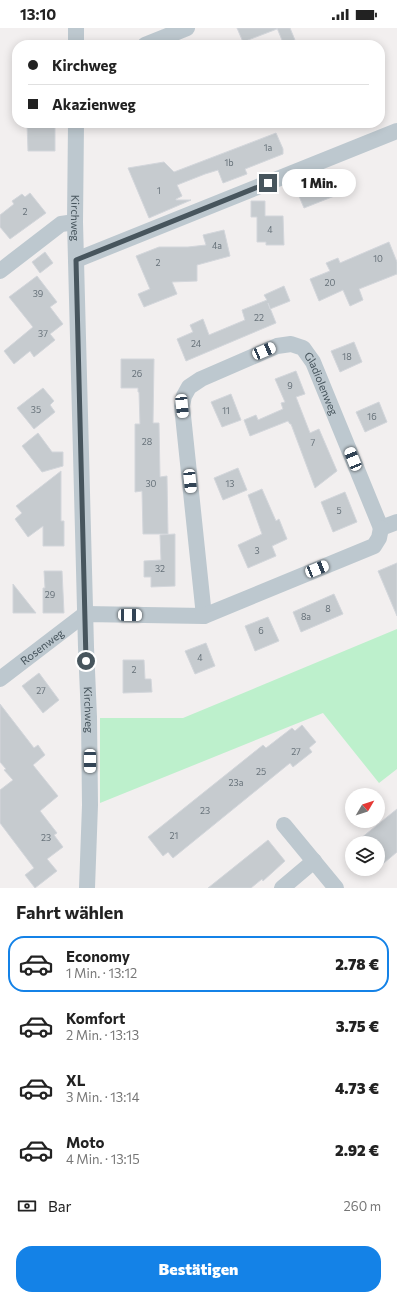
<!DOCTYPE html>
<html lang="de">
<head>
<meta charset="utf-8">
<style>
	:root { --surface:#fff; --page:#f6f6f6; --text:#222; --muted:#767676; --line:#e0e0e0; --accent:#1482e7 }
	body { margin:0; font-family:Commissioner,sans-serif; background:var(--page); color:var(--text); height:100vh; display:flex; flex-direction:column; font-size:15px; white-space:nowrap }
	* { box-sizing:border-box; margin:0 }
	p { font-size:13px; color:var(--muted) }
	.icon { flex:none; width:22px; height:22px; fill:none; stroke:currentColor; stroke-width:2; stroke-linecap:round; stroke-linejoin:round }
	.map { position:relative; height:860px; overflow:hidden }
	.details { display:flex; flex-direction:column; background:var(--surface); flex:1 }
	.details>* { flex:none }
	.guide { position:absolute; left:12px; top:12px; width:373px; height:88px; border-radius:16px; box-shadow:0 2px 10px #0003; display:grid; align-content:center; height:88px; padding:0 16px; background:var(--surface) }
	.needle { width:26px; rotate:51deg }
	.controls { position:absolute; left:345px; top:760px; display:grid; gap:8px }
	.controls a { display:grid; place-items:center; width:40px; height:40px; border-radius:50%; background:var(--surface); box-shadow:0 2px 10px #0003; font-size:20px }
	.end { position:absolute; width:18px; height:18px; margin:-9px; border:5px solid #47555d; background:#fff; box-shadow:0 0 0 2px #fff }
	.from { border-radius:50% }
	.bubble { position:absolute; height:28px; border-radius:14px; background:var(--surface); box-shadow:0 2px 10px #0003; font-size:13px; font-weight:800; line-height:28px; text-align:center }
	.car { position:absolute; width:12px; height:24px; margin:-12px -6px; border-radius:5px; box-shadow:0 0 3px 1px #0007; background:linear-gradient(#fff 24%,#345 0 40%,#fff 0 76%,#345 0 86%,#fff 0) }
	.guide b { display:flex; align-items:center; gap:14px; height:38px; font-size:15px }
	.guide b+b { border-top:1px solid var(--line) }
	.guide i { width:10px; height:10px; background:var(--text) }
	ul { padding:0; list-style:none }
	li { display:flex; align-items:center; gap:12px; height:56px; margin:0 8px 6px; padding:0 8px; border:2px solid transparent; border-radius:16px }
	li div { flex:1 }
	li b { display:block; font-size:15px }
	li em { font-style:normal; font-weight:800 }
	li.active { border-color:var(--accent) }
	li>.icon { width:36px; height:36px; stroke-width:1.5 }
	h2 { padding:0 16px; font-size:18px; line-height:48px }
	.pay { display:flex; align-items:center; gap:10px; height:44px; padding:0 16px; font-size:15px }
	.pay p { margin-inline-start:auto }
	.action { display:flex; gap:8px; margin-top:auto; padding:8px 16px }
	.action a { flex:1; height:46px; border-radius:16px; background:var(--accent); color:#fff; font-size:16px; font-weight:800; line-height:46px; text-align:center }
	.status { display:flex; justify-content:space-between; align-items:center; height:28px; padding:0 20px; background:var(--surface); direction:ltr }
	.status svg { height:11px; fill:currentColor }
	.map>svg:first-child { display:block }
	.green { fill:#bdf0cc }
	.building { fill:#c6cbcf; stroke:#d3d6db }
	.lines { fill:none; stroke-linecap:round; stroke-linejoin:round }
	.minor { stroke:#bdc8cf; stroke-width:16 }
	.route { stroke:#47555d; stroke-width:5 }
	.labels { text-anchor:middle; stroke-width:3.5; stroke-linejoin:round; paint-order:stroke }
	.number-label { font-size:9px; fill:#67727a }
	.street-label { font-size:11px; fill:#47555d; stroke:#fff }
</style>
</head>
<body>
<div class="status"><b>13:10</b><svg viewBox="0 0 49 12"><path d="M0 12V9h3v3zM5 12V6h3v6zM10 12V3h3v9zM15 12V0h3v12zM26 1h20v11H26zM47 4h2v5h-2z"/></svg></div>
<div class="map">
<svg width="397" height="860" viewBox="0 0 397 860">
	<rect width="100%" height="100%" fill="#f2efef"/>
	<path class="green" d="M397,601V741L379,755L323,685L100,775V690H183Z"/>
	<g class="building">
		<path d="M237,0H276L277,1L243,14Z"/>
		<path d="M277,0H290L297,17H284Z"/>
		<path d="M27,95H55V123H28Z"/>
		<path d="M276,105L283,121V126L245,141L247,146L223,155L218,142L205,146L177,157L182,168L176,171V172H191L149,190L128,140L164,134L174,144Z"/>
		<path d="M336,150L342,165L304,180L296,161L317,152L319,157Z"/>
		<path d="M30,165L46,185L10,211L0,199V187L14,176L12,173L22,166L25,169Z"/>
		<path d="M251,173H265V188H283L284,217H266V214H257V189H251Z"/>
		<path d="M224,202L230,228L197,237V253L172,254L177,266L144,279L138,266L150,261L136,228L159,219H188L206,217L203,207Z"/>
		<path d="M389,214L397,234V246L359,261L363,272L350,278L343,262L319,273L310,251L330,243L326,235L338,230L340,235Z"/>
		<path d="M45,224L53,235L40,245L32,234Z"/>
		<path d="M37,248L57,274L50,279L63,296L50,306L55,312L34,329L30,323L14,336L4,323L33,299L9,269Z"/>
		<path d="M284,258L290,273L270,281L268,275L276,295L186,333L177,311L193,304L190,297L203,291L209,307L245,292L242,282L267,272L264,267Z"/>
		<path d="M354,314L362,334L340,344L331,323Z"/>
		<path d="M121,331H154L153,395H159L160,449L167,448L168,506H143L142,463L135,464V396H140L139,364H138V360H121Z"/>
		<path d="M296,343L305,366L296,369L310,405L319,401L337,443L315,460L291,396H290L288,393L250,408L244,392L256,387L258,392L283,381L281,375L285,374L275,351Z"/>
		<path d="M43,360L54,373L50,377L55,384L34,401L17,380Z"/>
		<path d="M231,366L241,392L222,399L211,374Z"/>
		<path d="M379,374L387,394L365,404L356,384Z"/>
		<path d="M38,405L52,424H63V438L42,444L22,418Z"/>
		<path d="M238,440L247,462L223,472L214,450Z"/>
		<path d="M61,443V493H64V518H43V498L28,509L15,491L22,485L16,478Z"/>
		<path d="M262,461L276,493L279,491L287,511L272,518L276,528L248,540L238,517L262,506L248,467Z"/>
		<path d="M345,464L357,494L333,504L321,474Z"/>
		<path d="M175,506V558L151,559V549H144V533L161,532L160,507Z"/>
		<path d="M397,535V588L378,543Z"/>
		<path d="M44,543H62L64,585H43V560H45Z"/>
		<path d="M13,556L36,585H13Z"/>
		<path d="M334,566L343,586L301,604L293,584Z"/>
		<path d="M268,589L279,613L255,623L245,598Z"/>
		<path d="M206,615L215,638L195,646L185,623Z"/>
		<path d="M123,632H144L145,651H151L152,664L123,665Z"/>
		<path d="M39,645L59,672L43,685L22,658Z"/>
		<path d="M0,676L34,720L38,717L45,727L33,737L58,768L40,783L57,805L54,807L63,819L47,831L57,843L35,860L25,847L34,840L0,795V762L13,752L4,742L6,741L0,734Z"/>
		<path d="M302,697L316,714L309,720L312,724L293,739L290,735L173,830L168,824L163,828L148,809L263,717L266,720L292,700L295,703Z"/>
		<path d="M397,781V824L378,840V815H355Z"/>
		<path d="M268,812L285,833L263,853L262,851L251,860H208Z"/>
	</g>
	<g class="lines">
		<g class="minor">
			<path d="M76,0V17"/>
			<path d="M145,17L187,0"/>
			<path id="s1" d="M76,95L75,194L86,619L89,689L90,777L87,860"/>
			<path d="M76,232L397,103"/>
			<path d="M0,243L61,196L75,194"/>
			<path id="s2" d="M204,588L182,378L184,368L189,359L201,351L277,318L291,316L303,320L313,334L381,500L397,494"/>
			<path id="s3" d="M0,651L85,586L204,588L374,518L379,510L381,500"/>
			<path d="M284,797L336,860"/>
			<path d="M282,860L314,833"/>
		</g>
	</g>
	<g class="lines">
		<path class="route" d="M86,633L76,232L268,155"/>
	</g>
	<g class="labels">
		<g class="number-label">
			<text x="268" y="123">1a</text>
			<text x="229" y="138">1b</text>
			<text x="159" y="166">1</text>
			<text x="25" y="187">2</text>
			<text x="270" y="205">4</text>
			<text x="217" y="221">4a</text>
			<text x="378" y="234">10</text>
			<text x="158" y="238">2</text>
			<text x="330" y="258">20</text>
			<text x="38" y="269">39</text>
			<text x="259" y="293">22</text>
			<text x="43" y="309">37</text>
			<text x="196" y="319">24</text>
			<text x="347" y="332">18</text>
			<text x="137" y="349">26</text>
			<text x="290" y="361">9</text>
			<text x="36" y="385">35</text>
			<text x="226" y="386">11</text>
			<text x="372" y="392">16</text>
			<text x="147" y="417">28</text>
			<text x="313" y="418">7</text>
			<text x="151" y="459">30</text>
			<text x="230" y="459">13</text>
			<text x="339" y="486">5</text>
			<text x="257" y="526">3</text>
			<text x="160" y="544">32</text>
			<text x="50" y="570">29</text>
			<text x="328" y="584">8</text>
			<text x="306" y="592">8a</text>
			<text x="261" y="606">6</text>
			<text x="200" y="633">4</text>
			<text x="134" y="645">2</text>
			<text x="41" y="666">27</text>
			<text x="296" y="727">27</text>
			<text x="261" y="747">25</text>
			<text x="236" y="758">23a</text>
			<text x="205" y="786">23</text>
			<text x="174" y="811">21</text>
			<text x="46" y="813">23</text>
		</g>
		<g class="street-label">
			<text dy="4" stroke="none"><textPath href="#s1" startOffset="95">Kirchweg</textPath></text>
			<text dy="4" stroke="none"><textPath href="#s2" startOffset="396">Gladiolenweg</textPath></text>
			<text dy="4" stroke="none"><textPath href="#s3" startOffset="53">Rosenweg</textPath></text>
			<text dy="4" stroke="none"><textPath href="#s1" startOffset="587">Kirchweg</textPath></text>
		</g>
	</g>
</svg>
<div class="controls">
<a><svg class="needle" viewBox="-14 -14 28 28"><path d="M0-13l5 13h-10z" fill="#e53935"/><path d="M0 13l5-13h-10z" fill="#767676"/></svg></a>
<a><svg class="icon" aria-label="layers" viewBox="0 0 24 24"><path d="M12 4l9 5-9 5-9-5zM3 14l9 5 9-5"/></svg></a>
</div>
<i class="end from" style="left:86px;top:633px"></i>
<i class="end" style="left:268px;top:155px"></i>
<div class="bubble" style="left:282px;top:141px;width:74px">1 Min.</div>
<i class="car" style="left:264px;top:323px;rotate:67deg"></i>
<i class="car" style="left:182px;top:378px;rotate:174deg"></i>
<i class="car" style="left:353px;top:431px;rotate:338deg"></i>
<i class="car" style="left:190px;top:453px;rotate:174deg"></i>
<i class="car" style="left:317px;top:541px;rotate:68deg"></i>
<i class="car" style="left:130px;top:587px;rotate:91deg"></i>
<i class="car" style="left:90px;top:733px;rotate:180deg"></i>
<div class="guide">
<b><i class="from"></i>Kirchweg</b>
<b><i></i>Akazienweg</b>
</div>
</div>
<section class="details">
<h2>Fahrt wählen</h2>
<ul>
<li class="active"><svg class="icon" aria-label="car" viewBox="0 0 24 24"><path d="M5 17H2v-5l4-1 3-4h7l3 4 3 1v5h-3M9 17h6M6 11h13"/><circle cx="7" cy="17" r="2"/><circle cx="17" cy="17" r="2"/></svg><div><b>Economy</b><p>1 Min. · 13:12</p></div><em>2.78 €</em></li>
<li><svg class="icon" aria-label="car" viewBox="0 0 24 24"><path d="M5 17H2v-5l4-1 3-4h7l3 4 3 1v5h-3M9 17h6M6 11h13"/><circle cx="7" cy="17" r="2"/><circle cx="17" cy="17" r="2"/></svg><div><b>Komfort</b><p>2 Min. · 13:13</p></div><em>3.75 €</em></li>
<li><svg class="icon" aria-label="car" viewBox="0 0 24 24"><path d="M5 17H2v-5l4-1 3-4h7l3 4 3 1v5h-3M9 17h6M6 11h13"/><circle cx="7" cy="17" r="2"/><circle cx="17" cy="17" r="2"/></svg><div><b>XL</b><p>3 Min. · 13:14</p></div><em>4.73 €</em></li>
<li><svg class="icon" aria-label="car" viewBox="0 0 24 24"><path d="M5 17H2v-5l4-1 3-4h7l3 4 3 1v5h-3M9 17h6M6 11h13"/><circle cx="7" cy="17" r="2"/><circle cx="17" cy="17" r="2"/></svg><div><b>Moto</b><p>4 Min. · 13:15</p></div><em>2.92 €</em></li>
</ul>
<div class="pay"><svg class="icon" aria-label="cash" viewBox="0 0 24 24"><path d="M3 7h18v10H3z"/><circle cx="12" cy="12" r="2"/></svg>Bar<p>260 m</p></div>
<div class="action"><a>Bestätigen</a></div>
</section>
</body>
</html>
